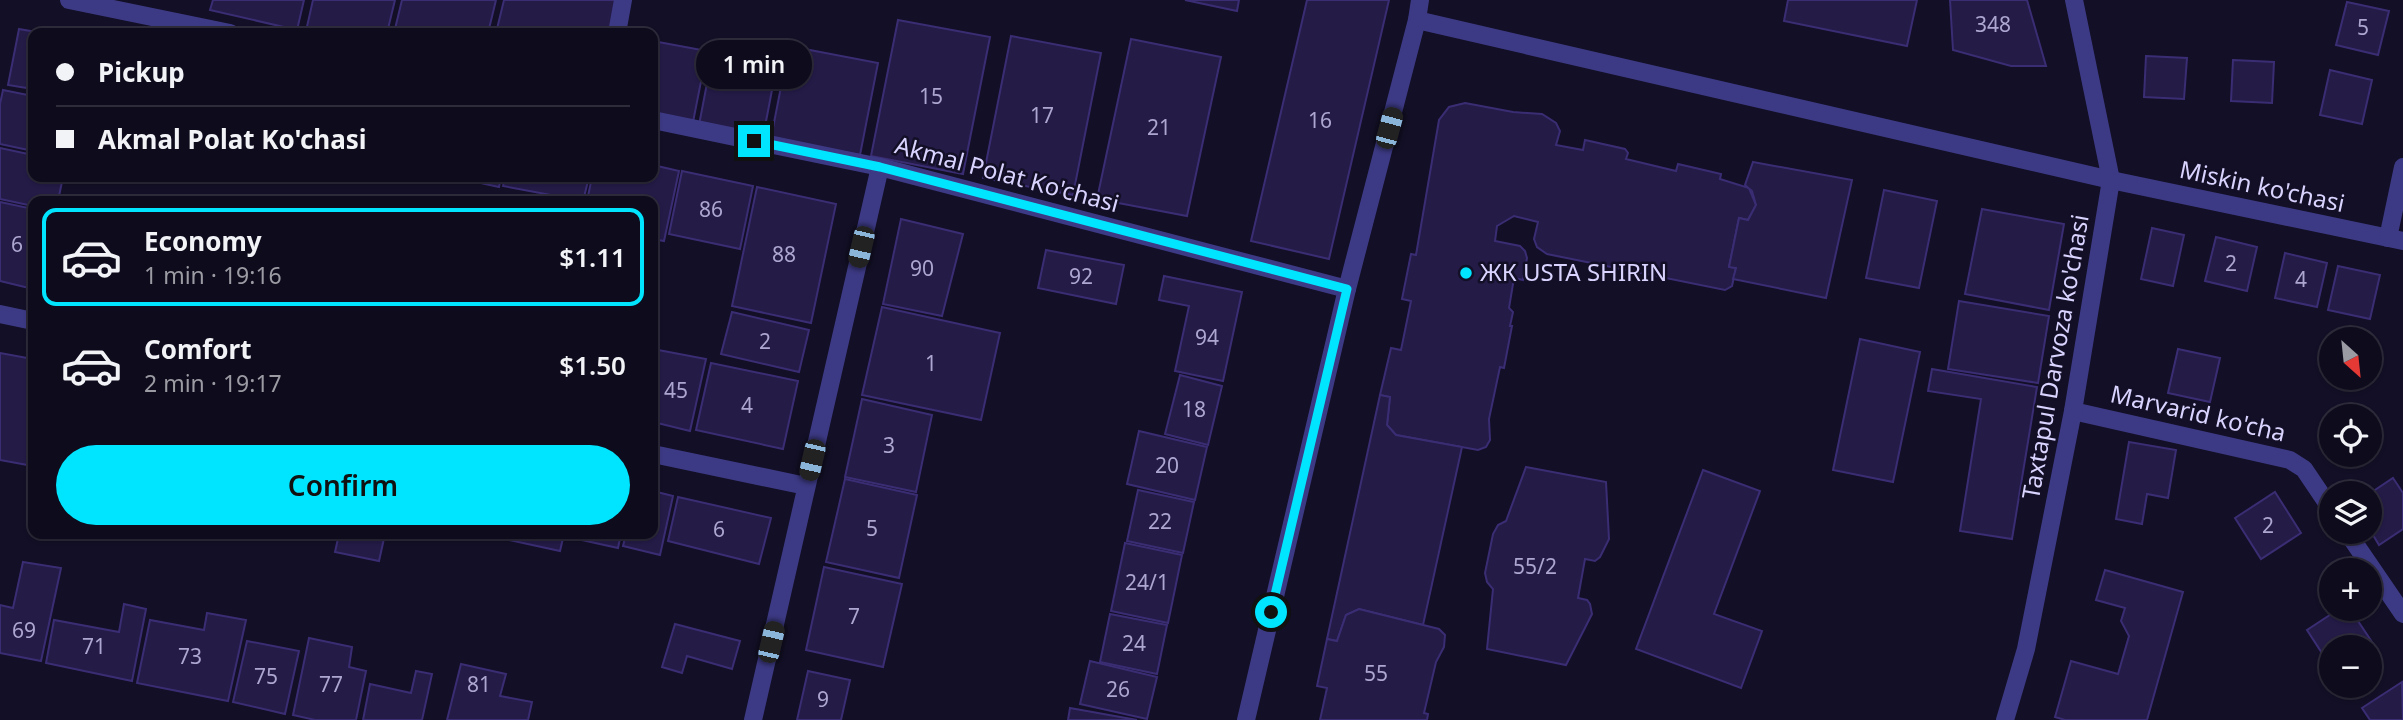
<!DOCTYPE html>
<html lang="en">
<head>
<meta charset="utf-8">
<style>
	:root { --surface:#0e0b1c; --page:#171425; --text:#f1f3f6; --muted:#9b9ba3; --line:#2e2b3b; --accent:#00e5ff }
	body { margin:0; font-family:"Noto Sans",sans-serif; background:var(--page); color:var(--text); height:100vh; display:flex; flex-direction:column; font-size:26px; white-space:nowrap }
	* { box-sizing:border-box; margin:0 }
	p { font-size:23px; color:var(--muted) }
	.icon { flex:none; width:38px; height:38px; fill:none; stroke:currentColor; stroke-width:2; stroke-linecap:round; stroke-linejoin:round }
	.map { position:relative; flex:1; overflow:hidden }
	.panel { position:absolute; left:28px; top:196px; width:630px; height:343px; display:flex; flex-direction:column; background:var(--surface); border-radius:14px; box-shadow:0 2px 5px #0004,0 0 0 2px var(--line) }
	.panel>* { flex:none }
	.guide { position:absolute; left:28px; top:28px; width:630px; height:154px; border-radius:14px; box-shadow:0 2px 5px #0004,0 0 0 2px var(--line); display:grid; align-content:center; height:154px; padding:0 28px; background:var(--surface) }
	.needle { width:46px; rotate:153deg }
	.controls { position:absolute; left:2319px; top:327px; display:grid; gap:14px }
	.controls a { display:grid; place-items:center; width:63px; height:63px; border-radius:50%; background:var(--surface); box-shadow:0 2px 5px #0004,0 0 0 2px var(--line); font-size:35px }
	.end { position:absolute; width:32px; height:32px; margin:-16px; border:9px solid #00e5ff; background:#111; box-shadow:0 0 0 4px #111 }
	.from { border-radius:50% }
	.bubble { position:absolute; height:49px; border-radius:24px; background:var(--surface); box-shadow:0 2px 5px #0004,0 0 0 2px var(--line); font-size:23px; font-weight:600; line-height:49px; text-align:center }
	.car { position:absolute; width:21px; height:42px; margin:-21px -10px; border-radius:9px; box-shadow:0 0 5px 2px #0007; background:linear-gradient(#222 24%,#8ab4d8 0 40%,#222 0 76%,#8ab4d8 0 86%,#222 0) }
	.guide b { display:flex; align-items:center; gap:24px; height:66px; font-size:26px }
	.guide b+b { border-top:2px solid var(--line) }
	.guide i { width:18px; height:18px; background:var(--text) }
	ul { padding:12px 0 0; list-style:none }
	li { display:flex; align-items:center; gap:21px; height:98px; margin:0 14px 10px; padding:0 14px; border:4px solid transparent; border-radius:14px }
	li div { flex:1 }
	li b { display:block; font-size:26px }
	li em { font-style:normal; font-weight:600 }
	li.selected { border-color:var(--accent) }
	li>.icon { width:63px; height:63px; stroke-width:1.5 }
	.action { display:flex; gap:14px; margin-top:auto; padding:14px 28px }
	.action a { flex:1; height:80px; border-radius:42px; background:var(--accent); color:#111; font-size:28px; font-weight:600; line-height:80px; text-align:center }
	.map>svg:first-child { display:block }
	.building { fill:#241b47; stroke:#3b2d73; stroke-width:2 }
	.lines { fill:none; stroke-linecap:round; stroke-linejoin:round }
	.minor { stroke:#3d3a85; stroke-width:18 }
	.route { stroke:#00e5ff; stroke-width:9 }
	.poi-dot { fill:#00e5ff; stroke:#130f26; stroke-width:2.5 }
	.labels { text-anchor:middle; stroke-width:5; stroke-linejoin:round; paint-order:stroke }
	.number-label { font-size:21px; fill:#aca6d1 }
	.street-label { font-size:24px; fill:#d9d4ff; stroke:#130f26 }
	.poi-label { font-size:24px; fill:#d9d4ff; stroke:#130f26; text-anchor:start }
</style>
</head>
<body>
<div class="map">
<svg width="2403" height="720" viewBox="0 0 2403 720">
	<rect width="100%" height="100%" fill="#130f26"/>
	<g class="building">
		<path d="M213,0H304L297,30L210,10Z"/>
		<path d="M313,0H395L387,33H315L306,31Z"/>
		<path d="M402,0H496L488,33H394Z"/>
		<path d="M504,0H618L610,33H496Z"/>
		<path d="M1185,0H1239L1237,11Z"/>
		<path d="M1307,0H1389L1329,259L1251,241Z"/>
		<path d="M1788,0H1917L1907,46L1784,21Z"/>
		<path d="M1950,0H2027L2046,66H2011L1953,50Z"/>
		<path d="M2347,2L2389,11L2378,55L2336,45Z"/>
		<path d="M898,20L990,37L963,174L871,156Z"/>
		<path d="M19,29L42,33H33V89L8,85Z"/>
		<path d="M1011,36L1101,53L1073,195L983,178Z"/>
		<path d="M1131,39L1221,57L1187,216L1097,199Z"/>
		<path d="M653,41L707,51L693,122L653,114Z"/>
		<path d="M789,46L878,63L860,155L771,138Z"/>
		<path d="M713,52L777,64L763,137L699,125Z"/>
		<path d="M2146,56L2187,58L2184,99L2144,97Z"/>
		<path d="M2233,60L2274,62L2272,103L2231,101Z"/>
		<path d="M2330,70L2372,80L2362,124L2320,115Z"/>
		<path d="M3,90L33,96V151L0,144V104Z"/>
		<path d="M1465,103L1513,112L1542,114L1556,123L1560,131L1556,145L1583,150L1585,140L1625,149L1628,153L1626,159L1676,171L1678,164L1721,174L1720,179L1749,188L1756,205L1748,220L1739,218L1729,267L1736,268L1732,286L1725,290L1547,254L1537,247L1534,239L1538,222L1514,216L1497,226L1495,241L1520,246L1525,251L1527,258L1523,280L1514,278L1509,308L1513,312L1510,326H1512L1504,368L1500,367L1489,419L1490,440L1486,447L1478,450L1396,435L1387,425L1390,397L1380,395L1391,348L1401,350L1411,301L1402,299L1411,254L1416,255L1439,120L1449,107Z"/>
		<path d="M0,148L33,155V177H63L58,201H33V206L0,199Z"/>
		<path d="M1753,162L1852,180L1826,298L1733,279L1736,268L1729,267L1739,218L1748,220L1756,205L1752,191L1745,185Z"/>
		<path d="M653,165L679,171L664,241L653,239V201H587L592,177H653Z"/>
		<path d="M682,171L753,186L740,249L669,234Z"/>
		<path d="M453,177H501L499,187Z"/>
		<path d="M505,177H589L583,201L503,186Z"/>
		<path d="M757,187L836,204L811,323L732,306Z"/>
		<path d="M1884,190L1937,201L1919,288L1866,278Z"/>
		<path d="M0,202L33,209V289L0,281Z"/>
		<path d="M1982,209L2064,224L2049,310L1965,294Z"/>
		<path d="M901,219L963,234L942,316L883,304Z"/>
		<path d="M2152,228L2184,235L2173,286L2141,279Z"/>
		<path d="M2216,237L2257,247L2247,291L2205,281Z"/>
		<path d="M1046,250L1124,265L1116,304L1038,288Z"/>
		<path d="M2285,253L2327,263L2317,307L2275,298Z"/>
		<path d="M2338,266L2380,275L2370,319L2328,310Z"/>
		<path d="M1164,276L1242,292L1223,381L1175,371L1189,306L1159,300Z"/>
		<path d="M1959,301L2049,316L2038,383L1948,369Z"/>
		<path d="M882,307L1000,333L981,420L862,395Z"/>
		<path d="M732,312L809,330L799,372L721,354Z"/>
		<path d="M1860,339L1920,352L1893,482L1833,470Z"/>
		<path d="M653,349L706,359L690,431L653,422Z"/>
		<path d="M2178,349L2220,358L2210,402L2168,393Z"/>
		<path d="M0,353L33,359V466L0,460Z"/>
		<path d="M711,363L798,381L783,449L696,430Z"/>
		<path d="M1932,369L2037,387L2012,539L1960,531L1981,399L1928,391Z"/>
		<path d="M1180,375L1222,386L1208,445L1165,434Z"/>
		<path d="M1380,395L1390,397L1387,425L1396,435L1462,447L1423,625L1359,609L1346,615L1337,641L1327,639Z"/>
		<path d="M862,399L932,415L916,492L845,477Z"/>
		<path d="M1139,431L1207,447L1195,500L1127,484Z"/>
		<path d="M2129,442L2176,450L2168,498L2147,494L2142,524L2116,519Z"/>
		<path d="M1526,467L1606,482L1609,539L1600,557L1595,561L1585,559L1578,598L1587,600L1590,604L1592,614L1566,665L1487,649L1493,589L1487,582L1485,573L1493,534L1498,525L1506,521Z"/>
		<path d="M1703,470L1760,491L1714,614L1762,631L1741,688L1636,649Z"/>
		<path d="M2393,478L2403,493V529L2379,545L2370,530L2369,494Z"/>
		<path d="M845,479L917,495L899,578L826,562Z"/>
		<path d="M1138,490L1194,502L1183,553L1127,541Z"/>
		<path d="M653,491L673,496L660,555L623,546L626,534H653Z"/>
		<path d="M2275,492L2301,533L2261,559L2235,518Z"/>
		<path d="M678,497L771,518L759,564L668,541Z"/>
		<path d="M339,534H385L379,561L335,552Z"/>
		<path d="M481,534H564L560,551Z"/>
		<path d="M569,534H621L618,548L568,537Z"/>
		<path d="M1125,543L1182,555L1168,623L1111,611Z"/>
		<path d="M23,562L61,568L41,661L0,653V605L13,608Z"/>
		<path d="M824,567L902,584L883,667L806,650Z"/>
		<path d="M2105,570L2183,592L2147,720H2065L2055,717L2071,661L2118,674L2129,636L2121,621L2125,608L2096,600Z"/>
		<path d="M124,604L146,609L132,681L46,663L54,620L119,632Z"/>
		<path d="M1359,609L1439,629L1445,635L1444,647L1436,662L1424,713L1428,714L1427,720H1320L1327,688L1317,686L1327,639L1337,641L1346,615Z"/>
		<path d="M2339,609H2350L2374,645L2370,648H2331V667L2307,630Z"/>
		<path d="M207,613L246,620L228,701L137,683L150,620L204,630Z"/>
		<path d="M1110,614L1167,625L1157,674L1100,662Z"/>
		<path d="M675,624L740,641L732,669L687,656L682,673L662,667Z"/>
		<path d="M309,638L352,647L349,667L366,671L356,720H315L293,715Z"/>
		<path d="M247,641L299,651L285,714L233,702Z"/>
		<path d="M1090,661L1157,677L1147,719L1080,704Z"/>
		<path d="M461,664L506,674L500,696L532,702L528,720H447Z"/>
		<path d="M416,671L432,674L422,720H363L370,684L411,693Z"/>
		<path d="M808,671L850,680L841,720H797Z"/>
		<path d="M2402,682L2403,720H2370L2362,708Z"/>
		<path d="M1070,708L1137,720H1068Z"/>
	</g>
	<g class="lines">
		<g class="minor">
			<path d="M69,0L230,33"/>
			<path d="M1417,20L2111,180L2403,241"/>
			<path d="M617,33L623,0"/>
			<path d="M653,120L880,167L1347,289"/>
			<path d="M2388,238L2403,167"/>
			<path d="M0,314L33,321"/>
			<path d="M2073,411L2290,460L2304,469L2331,509"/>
			<path d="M653,454L806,486"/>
			<path d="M2347,532L2403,614"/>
			<path d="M753,720L880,167"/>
			<path d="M1246,720L1347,289L1417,20L1420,0"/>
			<path d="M2005,720L2026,649L2073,411L2111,180L2074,0"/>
		</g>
	</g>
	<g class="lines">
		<path class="route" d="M754,141L880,167L1347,289L1271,612"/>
	</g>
	<circle class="poi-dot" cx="1466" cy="273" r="7"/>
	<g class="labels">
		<g class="number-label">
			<text x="1993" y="32">348</text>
			<text x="2363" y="35">5</text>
			<text x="931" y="104">15</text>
			<text x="1042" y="123">17</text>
			<text x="1320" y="128">16</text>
			<text x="1159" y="135">21</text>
			<text x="711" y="217">86</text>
			<text x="17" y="252">6</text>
			<text x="784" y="262">88</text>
			<text x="2231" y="271">2</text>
			<text x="922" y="276">90</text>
			<text x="1081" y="284">92</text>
			<text x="2301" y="287">4</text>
			<text x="1207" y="345">94</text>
			<text x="765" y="349">2</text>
			<text x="931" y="371">1</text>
			<text x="676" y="398">45</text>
			<text x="747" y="413">4</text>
			<text x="1194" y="417">18</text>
			<text x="889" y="453">3</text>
			<text x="1167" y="473">20</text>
			<text x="1160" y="529">22</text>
			<text x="2268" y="533">2</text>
			<text x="872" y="536">5</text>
			<text x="719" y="537">6</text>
			<text x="1535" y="574">55/2</text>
			<text x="1147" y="590">24/1</text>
			<text x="854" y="624">7</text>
			<text x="24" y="638">69</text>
			<text x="1134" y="651">24</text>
			<text x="94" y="654">71</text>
			<text x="190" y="664">73</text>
			<text x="1376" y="681">55</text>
			<text x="266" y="684">75</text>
			<text x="331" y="692">77</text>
			<text x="479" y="692">81</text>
			<text x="1118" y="697">26</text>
			<text x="823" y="707">9</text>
		</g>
		<g class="street-label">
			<text transform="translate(1007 175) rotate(15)" y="8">Akmal Polat Ko'chasi</text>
			<text transform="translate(2262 187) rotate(12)" y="8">Miskin ko'chasi</text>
			<text transform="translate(2056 357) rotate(-80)" y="8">Taxtapul Darvoza ko'chasi</text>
			<text transform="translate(2198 414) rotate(13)" y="8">Marvarid ko'cha</text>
		</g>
		<g class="poi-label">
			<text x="1480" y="281">ЖК USTA SHIRIN</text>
		</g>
	</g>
</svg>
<div class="controls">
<a><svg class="needle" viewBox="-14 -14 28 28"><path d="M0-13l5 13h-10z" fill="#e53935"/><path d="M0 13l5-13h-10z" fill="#9b9ba3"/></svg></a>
<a><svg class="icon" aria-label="locate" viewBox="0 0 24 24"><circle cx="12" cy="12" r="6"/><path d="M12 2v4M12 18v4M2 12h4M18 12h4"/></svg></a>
<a><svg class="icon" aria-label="layers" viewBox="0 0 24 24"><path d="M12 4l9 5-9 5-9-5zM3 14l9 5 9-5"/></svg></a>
<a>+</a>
<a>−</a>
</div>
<i class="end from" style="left:1271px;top:612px"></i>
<i class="end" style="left:754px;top:141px"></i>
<div class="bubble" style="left:696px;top:40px;width:116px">1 min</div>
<i class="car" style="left:1389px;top:128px;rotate:15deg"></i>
<i class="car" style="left:861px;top:247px;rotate:193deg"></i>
<i class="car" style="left:812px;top:460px;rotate:193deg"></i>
<i class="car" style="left:771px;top:642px;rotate:13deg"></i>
<div class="guide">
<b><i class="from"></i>Pickup</b>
<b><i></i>Akmal Polat Ko'chasi</b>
</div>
<section class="panel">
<ul>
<li class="selected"><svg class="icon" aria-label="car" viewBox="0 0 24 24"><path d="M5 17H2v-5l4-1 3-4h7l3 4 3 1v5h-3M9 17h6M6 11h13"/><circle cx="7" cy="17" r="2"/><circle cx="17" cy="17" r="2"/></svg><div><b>Economy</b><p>1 min · 19:16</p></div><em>$1.11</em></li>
<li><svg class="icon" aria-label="car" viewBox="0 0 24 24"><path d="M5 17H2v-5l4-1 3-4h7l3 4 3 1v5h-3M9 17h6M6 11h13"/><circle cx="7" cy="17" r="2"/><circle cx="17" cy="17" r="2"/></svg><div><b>Comfort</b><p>2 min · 19:17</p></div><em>$1.50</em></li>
</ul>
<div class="action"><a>Confirm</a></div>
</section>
</div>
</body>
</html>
